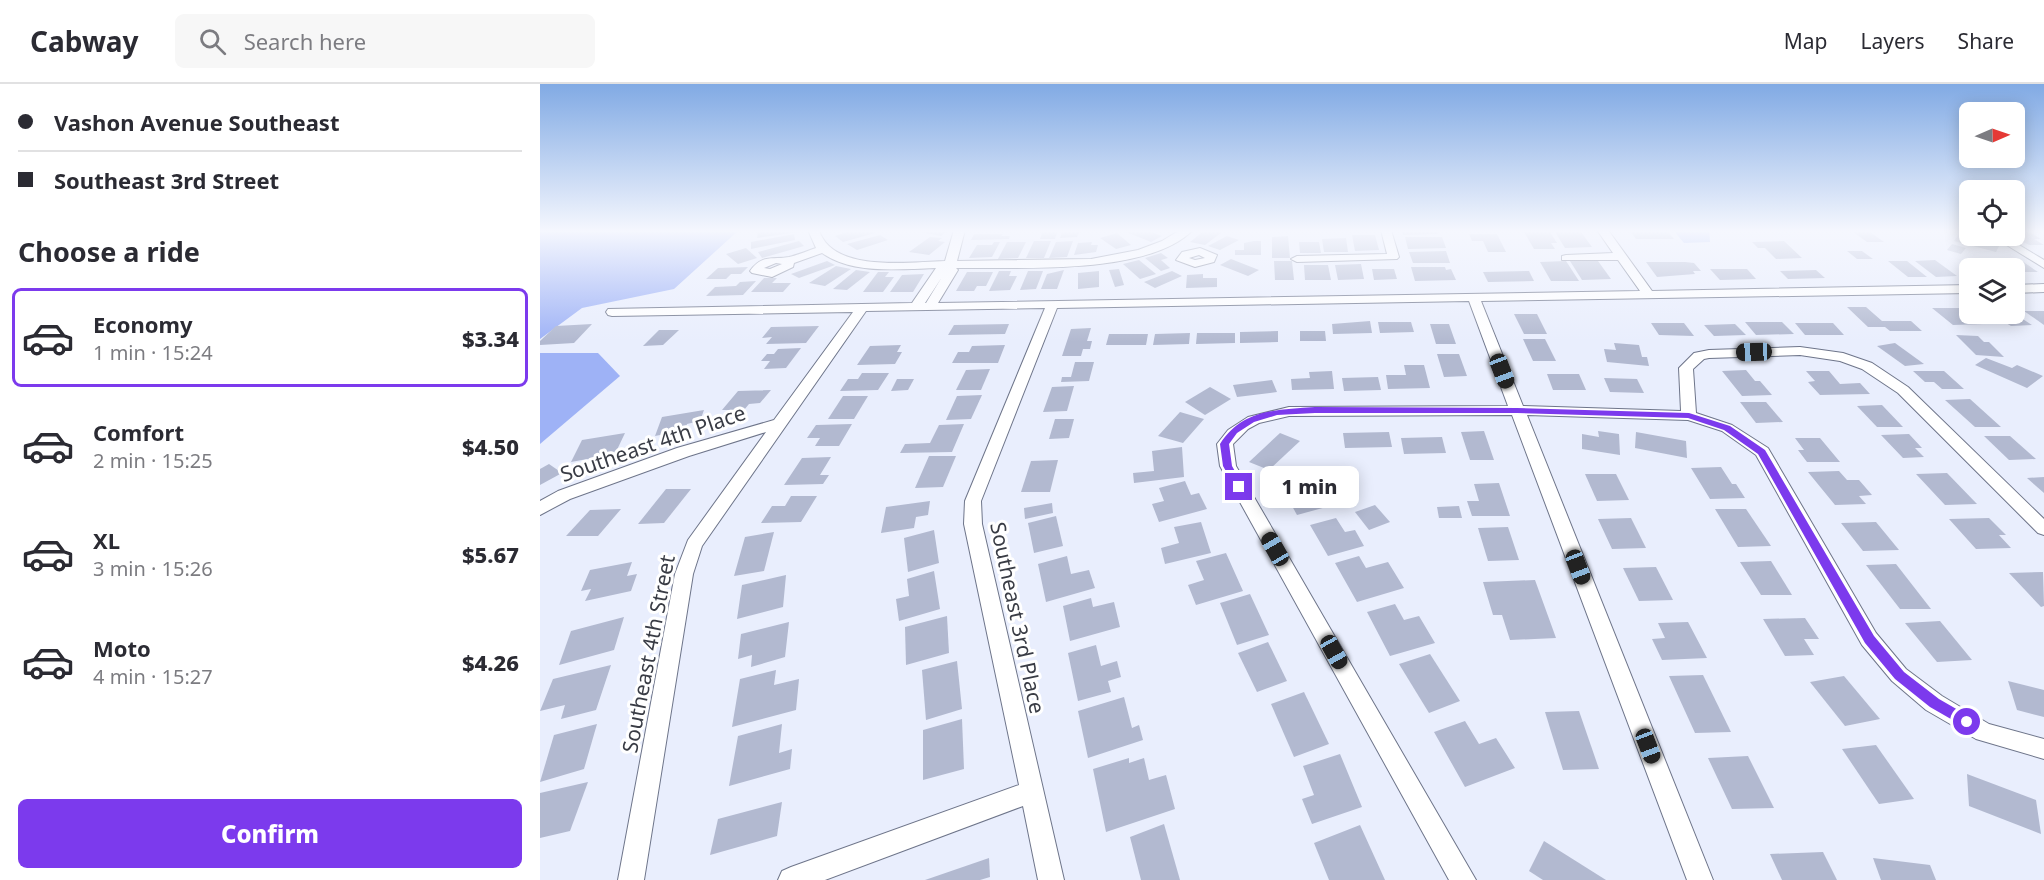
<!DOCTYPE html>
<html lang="en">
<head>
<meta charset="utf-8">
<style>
	:root { --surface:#fff; --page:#f7f7f7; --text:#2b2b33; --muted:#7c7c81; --line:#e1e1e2; --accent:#7c3aed }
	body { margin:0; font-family:"Noto Sans",sans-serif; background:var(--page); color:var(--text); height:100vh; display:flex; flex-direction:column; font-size:22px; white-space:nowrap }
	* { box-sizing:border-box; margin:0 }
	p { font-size:20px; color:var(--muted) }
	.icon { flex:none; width:33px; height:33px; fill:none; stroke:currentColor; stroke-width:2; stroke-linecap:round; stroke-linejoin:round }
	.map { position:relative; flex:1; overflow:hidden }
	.side { display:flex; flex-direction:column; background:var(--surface); width:540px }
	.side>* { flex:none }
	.guide { display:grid; align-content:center; height:132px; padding:0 18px; background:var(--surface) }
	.needle { width:39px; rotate:88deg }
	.fabs { position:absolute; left:1419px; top:18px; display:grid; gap:12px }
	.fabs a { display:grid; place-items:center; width:66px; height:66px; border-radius:9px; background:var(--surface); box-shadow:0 3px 15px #0003; font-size:30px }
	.end { position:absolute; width:27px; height:27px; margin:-14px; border:8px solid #7c3aed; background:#fff; box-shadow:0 0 0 3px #fff }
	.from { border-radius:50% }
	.bubble { position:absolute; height:42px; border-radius:9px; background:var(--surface); box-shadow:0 3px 15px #0003; font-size:20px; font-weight:800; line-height:42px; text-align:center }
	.car { position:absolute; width:18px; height:36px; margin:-18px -9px; border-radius:8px; box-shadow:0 0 4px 2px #0007; background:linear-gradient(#222 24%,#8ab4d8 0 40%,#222 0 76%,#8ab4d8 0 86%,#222 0) }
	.guide b { display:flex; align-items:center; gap:21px; height:57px; font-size:22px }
	.guide b+b { border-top:2px solid var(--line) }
	.guide i { width:15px; height:15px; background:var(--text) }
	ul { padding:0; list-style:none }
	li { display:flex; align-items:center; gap:18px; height:99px; margin:0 12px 9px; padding:0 6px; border:3px solid transparent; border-radius:9px }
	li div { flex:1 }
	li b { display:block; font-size:22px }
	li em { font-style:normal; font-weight:800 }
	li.on { border-color:var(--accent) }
	li>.icon { width:54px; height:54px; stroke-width:1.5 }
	h2 { padding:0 18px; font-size:27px; line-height:72px }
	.primary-button { display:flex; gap:12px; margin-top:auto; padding:12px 18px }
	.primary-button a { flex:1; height:69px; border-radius:9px; background:var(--accent); color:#fff; font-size:24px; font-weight:800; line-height:69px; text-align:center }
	header { display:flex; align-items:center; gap:36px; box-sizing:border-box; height:84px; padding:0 30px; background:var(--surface); border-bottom:2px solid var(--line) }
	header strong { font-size:28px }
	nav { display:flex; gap:33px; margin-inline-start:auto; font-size:21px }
	.search { width:420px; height:54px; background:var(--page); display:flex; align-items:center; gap:15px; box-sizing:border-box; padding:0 21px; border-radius:9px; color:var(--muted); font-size:22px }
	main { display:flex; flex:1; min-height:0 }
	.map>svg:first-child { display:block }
	.forest { fill:#9eb2f6 }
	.building { fill:#b2b9d0 }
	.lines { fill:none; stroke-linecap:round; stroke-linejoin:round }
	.minor-casing { stroke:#6e758a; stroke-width:2 }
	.minor { fill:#fff; fill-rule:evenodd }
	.route { fill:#7c3aed }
	.labels { text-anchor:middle; stroke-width:6; stroke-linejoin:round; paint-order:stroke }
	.street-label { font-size:21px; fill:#393c45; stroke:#fff }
</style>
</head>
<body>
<header>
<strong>Cabway</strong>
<div class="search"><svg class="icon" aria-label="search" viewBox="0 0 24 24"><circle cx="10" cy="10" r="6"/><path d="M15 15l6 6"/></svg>Search here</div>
<nav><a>Map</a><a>Layers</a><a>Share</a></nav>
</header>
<main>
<section class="side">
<div class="guide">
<b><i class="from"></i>Vashon Avenue Southeast</b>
<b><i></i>Southeast 3rd Street</b>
</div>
<h2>Choose a ride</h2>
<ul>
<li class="on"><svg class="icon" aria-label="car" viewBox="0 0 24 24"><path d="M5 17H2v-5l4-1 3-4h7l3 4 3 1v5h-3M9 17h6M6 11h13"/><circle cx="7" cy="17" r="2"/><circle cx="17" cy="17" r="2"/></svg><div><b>Economy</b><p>1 min · 15:24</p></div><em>$3.34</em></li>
<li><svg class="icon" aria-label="car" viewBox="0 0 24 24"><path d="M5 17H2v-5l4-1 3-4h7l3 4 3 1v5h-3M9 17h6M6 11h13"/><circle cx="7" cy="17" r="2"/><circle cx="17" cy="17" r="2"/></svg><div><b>Comfort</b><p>2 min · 15:25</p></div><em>$4.50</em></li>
<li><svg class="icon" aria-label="car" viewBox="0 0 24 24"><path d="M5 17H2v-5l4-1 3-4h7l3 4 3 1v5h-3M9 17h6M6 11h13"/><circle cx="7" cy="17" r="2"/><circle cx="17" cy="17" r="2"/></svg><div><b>XL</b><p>3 min · 15:26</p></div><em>$5.67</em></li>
<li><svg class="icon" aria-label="car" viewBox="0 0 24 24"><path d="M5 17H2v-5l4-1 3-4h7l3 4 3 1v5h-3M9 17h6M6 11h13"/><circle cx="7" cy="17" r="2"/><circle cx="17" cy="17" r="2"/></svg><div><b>Moto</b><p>4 min · 15:27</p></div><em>$4.26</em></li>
</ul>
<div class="primary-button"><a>Confirm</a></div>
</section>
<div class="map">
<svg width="1504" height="796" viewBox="0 0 1504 796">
	<rect width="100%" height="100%" fill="#e9eefd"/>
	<g class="forest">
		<path d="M0,146H199L134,205L42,224L0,255Z"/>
		<path d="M1133,146H1169L1170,158L1144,159Z"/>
		<path d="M0,269H58L80,292L0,360Z"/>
	</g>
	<g class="building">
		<path d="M229,146H258V148L217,154L218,148Z"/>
		<path d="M313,146H332L335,149L303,158L295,152Z"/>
		<path d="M369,146H408L401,152Z"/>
		<path d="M503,146H518L515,155H500Z"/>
		<path d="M523,146H540L537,153L520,154Z"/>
		<path d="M590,146H606L622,152L611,158L586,148Z"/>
		<path d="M665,146H685L665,161L650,158Z"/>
		<path d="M862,146H897L898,150L863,151Z"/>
		<path d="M1089,146H1126L1134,155H1096Z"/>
		<path d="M1474,147H1487L1501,155H1494L1504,161H1489L1474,153Z"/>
		<path d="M984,148H1010L1017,159H1011L1015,165H994Z"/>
		<path d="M1015,148H1041L1052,163L1025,164Z"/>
		<path d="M1313,148H1330L1344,158H1327Z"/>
		<path d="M577,149L591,161L576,165L560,154Z"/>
		<path d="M254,150L255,156L211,165V158Z"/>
		<path d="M434,150H463L461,152H470L469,155L431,156Z"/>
		<path d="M929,150H957L966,168H948L943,157H932Z"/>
		<path d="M1419,150L1460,160L1456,168L1414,157Z"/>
		<path d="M340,151L348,156L317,166L307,160Z"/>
		<path d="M812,151H835L839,166L815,167Z"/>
		<path d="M687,152L699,156L680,166L668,162Z"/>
		<path d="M748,152L750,174H732V153Z"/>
		<path d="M390,153L402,154L398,157L405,158L389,171L369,168Z"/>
		<path d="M865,153H902L906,164L868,165Z"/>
		<path d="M806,154L808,168H784L782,155Z"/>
		<path d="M259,157L264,162L222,174L218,168Z"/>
		<path d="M494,157H511L504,174H486Z"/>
		<path d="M533,157L527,173L509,174L516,158Z"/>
		<path d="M714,157H721V171H695V166H704V159Z"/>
		<path d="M1244,157L1262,174L1236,175L1225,164H1218L1212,158Z"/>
		<path d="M454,158H460L452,173L429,174L437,161H452Z"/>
		<path d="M467,158H486L478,174L458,175Z"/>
		<path d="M552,158L551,161H558L556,168L534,171L538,159Z"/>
		<path d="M759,158H779L781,169H760Z"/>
		<path d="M1412,160L1426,164L1421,170L1407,166Z"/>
		<path d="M206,164L217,174L198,180L186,170Z"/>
		<path d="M906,167L910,179H873L869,168Z"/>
		<path d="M1307,167H1322L1333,175H1317Z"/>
		<path d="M621,169L628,174L621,176L630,184L621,187L605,174Z"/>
		<path d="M691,175L719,186L708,192L680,181Z"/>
		<path d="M599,176L616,190L600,195L583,180Z"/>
		<path d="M1395,176L1417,192L1396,193L1375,177Z"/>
		<path d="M287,177L295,181L259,194L251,190Z"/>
		<path d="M734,177H752L754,196H735Z"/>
		<path d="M1026,177L1039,197H1011L1000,178Z"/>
		<path d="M1030,177H1058L1071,195L1042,196Z"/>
		<path d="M1348,177H1367L1387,193H1368Z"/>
		<path d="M1424,177H1436L1447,184H1434Z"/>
		<path d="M1482,177L1498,188H1474V184H1454L1445,178Z"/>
		<path d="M1106,178H1145L1154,179L1161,187H1153L1155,190L1117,193Z"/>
		<path d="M821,180L824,195L798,196L795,181Z"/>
		<path d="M764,181H788L791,196H765Z"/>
		<path d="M296,182L311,185L285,202L269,199Z"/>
		<path d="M208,183L201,190H191L186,195H166L178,184Z"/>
		<path d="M871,183H905L906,186L911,185L916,196L875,197Z"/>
		<path d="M579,185L584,201L575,203L569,186Z"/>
		<path d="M832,185H854L857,195L834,196Z"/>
		<path d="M1170,185H1207L1216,195L1180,196Z"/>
		<path d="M316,186L330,188L307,206L293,205Z"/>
		<path d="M524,186L517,205H501L507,190Z"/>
		<path d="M1276,186L1285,194L1248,195L1240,187Z"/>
		<path d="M459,187H471L469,192H477L470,206L449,207Z"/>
		<path d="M488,187H503L496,205L480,206Z"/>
		<path d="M559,187V203L538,205V189Z"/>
		<path d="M632,187L642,192L615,204L604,198Z"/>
		<path d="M989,187L994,197L948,198L943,188Z"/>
		<path d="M338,188H349L345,193H354L343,208H323Z"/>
		<path d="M427,188H453L446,202H437L434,207H416Z"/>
		<path d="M384,190L373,208H350L362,191Z"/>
		<path d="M663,190V194H677V203L646,204L647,191Z"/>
		<path d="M224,194H237L232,199H251L243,208H211Z"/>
		<path d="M216,197L203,211L166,212L175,203L196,202L200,198Z"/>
		<path d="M1307,223H1326L1342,237H1371L1382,247H1350L1345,243H1328Z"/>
		<path d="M1392,224H1422L1443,240L1413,241Z"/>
		<path d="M1484,227H1504V241Z"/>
		<path d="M974,230H997L1007,250H984Z"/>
		<path d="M1443,230H1475L1492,241L1471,242L1466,239H1456Z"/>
		<path d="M830,237L832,249L793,250L792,240Z"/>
		<path d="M838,238H871L874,248L840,249Z"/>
		<path d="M1205,238H1242L1254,250L1216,251Z"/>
		<path d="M1111,239H1144L1154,252L1119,251Z"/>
		<path d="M1255,239H1293L1304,251H1265Z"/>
		<path d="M52,240L34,259L0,261V257L16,242Z"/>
		<path d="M469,240L465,250L408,251L414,241Z"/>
		<path d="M890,240H909L916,260H896Z"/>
		<path d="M1195,240L1206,251L1174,252L1164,241Z"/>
		<path d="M279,242L266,259L226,260L232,253L222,254L231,243Z"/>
		<path d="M551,244L547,257H552L550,265H543L541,272H522L531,245Z"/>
		<path d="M119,246H139L123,261L103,262Z"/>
		<path d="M738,247V258L700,259V248Z"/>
		<path d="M760,247H785L786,257H760Z"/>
		<path d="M650,249L649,260L613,261L615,250Z"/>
		<path d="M657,249H695V259L656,260Z"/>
		<path d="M569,250H608L606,261H566Z"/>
		<path d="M1416,251L1438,252L1444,258H1449L1464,273L1436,271Z"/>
		<path d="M983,255H1005L1016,277H993Z"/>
		<path d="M1074,259L1099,261L1102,273H1107L1109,282L1067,278L1064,265L1076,266Z"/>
		<path d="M1355,259L1384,280L1365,282L1337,262Z"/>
		<path d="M361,261L357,268H362L355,280L317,281L330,262Z"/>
		<path d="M465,261L458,279H412L418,268H429L432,262Z"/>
		<path d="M261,264L246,284L224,285L230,277H221L227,270H234L238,265Z"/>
		<path d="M897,270H919L927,292L904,293Z"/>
		<path d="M1446,274L1472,284L1477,281L1503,292L1487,304L1435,281Z"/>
		<path d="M535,278H554L549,297L521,298L522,293H531Z"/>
		<path d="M864,281H884L890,304L848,305L846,291H866Z"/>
		<path d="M450,285L441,306H416L426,286Z"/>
		<path d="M1206,286L1215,297H1220L1232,311L1202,312L1182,287Z"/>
		<path d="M792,287L794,305L752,306L751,295L770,294L769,288Z"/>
		<path d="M1266,287H1289L1300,300L1320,299L1330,310L1280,311L1268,298L1275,297Z"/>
		<path d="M1373,287H1404L1424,305H1402L1394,298H1385Z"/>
		<path d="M322,289H349L338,306L300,307L308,295H318Z"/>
		<path d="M1007,290H1039L1046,306H1013Z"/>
		<path d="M838,293L841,306L804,307L802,294Z"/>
		<path d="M1064,294L1097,295L1104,309L1070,308Z"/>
		<path d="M357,295H374L368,306L351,307Z"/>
		<path d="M732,296L737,308L697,313L693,301Z"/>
		<path d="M534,302L527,327L503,328L512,303Z"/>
		<path d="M670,303L691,315L665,331L645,318Z"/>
		<path d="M231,306L220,319L209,320L204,326H182L198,307Z"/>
		<path d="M442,311L431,335L406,336L417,312Z"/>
		<path d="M303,312H328L314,335H288Z"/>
		<path d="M1430,315L1461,343H1435L1405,316Z"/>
		<path d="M1200,318H1226L1243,338L1216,339Z"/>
		<path d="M1342,321L1363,343H1337L1317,322Z"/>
		<path d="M164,326L160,337L147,340L145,346L115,352L122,333Z"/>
		<path d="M640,328L664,335L643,359L618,352Z"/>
		<path d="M515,335H534L529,354L509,355Z"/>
		<path d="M312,340L299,362H275L280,354H267L276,341Z"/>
		<path d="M424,340L412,368L360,369L365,360L390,359L399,341Z"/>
		<path d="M944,347L954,376H930L921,348Z"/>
		<path d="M1058,347L1079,350L1080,371L1042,365V350L1059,353Z"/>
		<path d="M849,348L852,363L805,364L803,349Z"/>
		<path d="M1096,348L1146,357L1147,374L1095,364Z"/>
		<path d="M85,349L75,370L31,378L42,356Z"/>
		<path d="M740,349L760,357L729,386L709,378Z"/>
		<path d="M1369,350L1382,364H1375L1384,373L1363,374L1341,351Z"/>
		<path d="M1444,352H1470L1496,375L1469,376Z"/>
		<path d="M902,353L906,369L864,370L861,354Z"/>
		<path d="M1255,354H1280L1300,378H1267L1258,366H1264Z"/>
		<path d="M642,363L644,393L594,399L593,389L614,387L612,367Z"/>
		<path d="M389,372H416L403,403L375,404Z"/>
		<path d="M291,373L280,391H289L283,400L244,401L262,374Z"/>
		<path d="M518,376L510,408H481L491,377Z"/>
		<path d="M9,380L22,389L0,401V385Z"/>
		<path d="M1181,383L1192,400H1196L1205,414L1170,415L1151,384Z"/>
		<path d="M1299,387L1307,396H1319L1332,411L1319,412L1326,420L1295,421L1268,388Z"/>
		<path d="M1407,389L1437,420L1405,421L1376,390Z"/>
		<path d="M1045,390H1076L1089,416L1057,417Z"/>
		<path d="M783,391L801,419L757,431L741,402Z"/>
		<path d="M1504,393V409L1487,394Z"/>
		<path d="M645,397L651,411L659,409L667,425L619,438L612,420L624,417L619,404Z"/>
		<path d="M959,399L970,432H932L927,417H939L934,400Z"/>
		<path d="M126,405H151L124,439L98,440Z"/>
		<path d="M251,412H277L261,438L221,439L232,422H245Z"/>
		<path d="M390,417L388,431L376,433L374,444L341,449L346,423Z"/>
		<path d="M512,419L513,429L485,435L484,424Z"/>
		<path d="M835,421L850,438L829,446L815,428Z"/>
		<path d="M919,422L922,434H899L897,423Z"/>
		<path d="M81,425L58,452H26L50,426Z"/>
		<path d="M1175,425H1206L1231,462L1198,463Z"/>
		<path d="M516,432L523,462L494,469L488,439Z"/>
		<path d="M796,434L805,448L815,446L824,462L788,472L770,441Z"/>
		<path d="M1091,434L1106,464L1072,465L1058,435Z"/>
		<path d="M1449,434L1466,451H1459L1471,464L1436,465L1409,435Z"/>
		<path d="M661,438L671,469L625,480L621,464L639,459L634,443Z"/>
		<path d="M1336,438L1359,466L1323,467L1301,439Z"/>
		<path d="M968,443L979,476L948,477L938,444Z"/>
		<path d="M394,446L399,479L368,488L364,454Z"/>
		<path d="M234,448L224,487L194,492L205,453Z"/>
		<path d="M686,469L703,507L656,521L648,501L664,496L656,477Z"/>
		<path d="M527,472L531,490L549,486L555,504L506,518L498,480Z"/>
		<path d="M819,472L826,484L848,478L864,504L817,518L795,479Z"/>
		<path d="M1231,477L1252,511H1221L1200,478Z"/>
		<path d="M92,478L87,492L97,490L91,507L45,517L51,505L41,507L50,486Z"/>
		<path d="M1356,480L1391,525H1360L1326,481Z"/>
		<path d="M1116,483L1133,516L1099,517L1083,484Z"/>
		<path d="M394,487L400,525L359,537L356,515L369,512L367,495Z"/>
		<path d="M1503,488L1504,522L1501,523L1469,489Z"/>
		<path d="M246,491L243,523L197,535L202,501Z"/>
		<path d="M995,496L1016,554L970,556L962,531H953L943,498Z"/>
		<path d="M710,510L729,551L697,561L680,519Z"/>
		<path d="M551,514L553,523L574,518L580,543L530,557L523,522Z"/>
		<path d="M855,520L864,536L879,532L895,559L850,572L827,528Z"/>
		<path d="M407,532L409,569L366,581L365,543Z"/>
		<path d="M84,533L74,566L19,581L31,547Z"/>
		<path d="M1265,534L1279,555H1264L1274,571L1245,572L1223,535Z"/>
		<path d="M1400,537L1432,576L1397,578L1365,539Z"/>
		<path d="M249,538L245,573L211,583L212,571L198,575L201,550Z"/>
		<path d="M1148,538L1167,574L1122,576L1112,555L1125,554L1118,539Z"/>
		<path d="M728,558L747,597L717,608L698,569Z"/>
		<path d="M556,561L561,582L577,577L581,593L568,597L571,608L538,617L528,569Z"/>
		<path d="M890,570L920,617L889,629L859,580Z"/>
		<path d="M417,577L422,625L386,636L382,586Z"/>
		<path d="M71,581L56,626L21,635L25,621L0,627L13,595Z"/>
		<path d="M236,586L234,601L259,595L256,626L192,643L200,595Z"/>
		<path d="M1163,591L1191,648L1155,649L1129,592Z"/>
		<path d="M1304,592L1340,635L1305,642L1270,598Z"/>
		<path d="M1468,597L1504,606V633L1477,626Z"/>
		<path d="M764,608L789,660L754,673L731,620Z"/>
		<path d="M584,613L592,644L599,641L603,656L548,674L538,627Z"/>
		<path d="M1039,627L1059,685L1023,686L1005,628Z"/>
		<path d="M422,635L424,685L383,696V646Z"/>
		<path d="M925,637L939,660L956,654L975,684L925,703L894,648Z"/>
		<path d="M57,640L44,685L0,698L14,651Z"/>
		<path d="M242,640L239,669L252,665L250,685L189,702L198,652Z"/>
		<path d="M1336,661L1374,715L1339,720L1302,665Z"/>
		<path d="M800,670L822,723L772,740L762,715L774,711L763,682Z"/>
		<path d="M1208,672L1234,724L1192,725L1168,674Z"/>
		<path d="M589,674V679L604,674L609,696L626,691L635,725L566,748L553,685Z"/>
		<path d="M1427,690L1496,716L1501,750L1429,722Z"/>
		<path d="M48,698L30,747L0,754V709Z"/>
		<path d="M242,718L237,752L170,771L178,735Z"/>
		<path d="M624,740L640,796H601L590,753Z"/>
		<path d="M820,741L845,796H789L774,759Z"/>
		<path d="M1004,757L1066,796H1003L989,787Z"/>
		<path d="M1283,768L1297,796H1242L1230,770Z"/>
		<path d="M449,774L450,793L440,796H385Z"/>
		<path d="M1333,774L1390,781L1396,796H1341Z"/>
	</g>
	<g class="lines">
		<defs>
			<g id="minor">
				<path d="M268,146H279C292,189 370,178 405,177L414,146H425L417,177L551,175L598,166L622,157L640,146H653C607,192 479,183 416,184L418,186L398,219L1100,207L1078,176H1022V172L1026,171L1073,169L1057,146H1068L1112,207L1430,201V209L941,217L983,322L1141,327L1139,284L1154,269L1169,266L1260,263L1303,269L1332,279L1368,303L1504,435V451L1498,449L1358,309L1322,285L1300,277L1260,271L1169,274L1164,275L1153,285L1156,329L1192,341L1228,364L1336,549L1366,585L1402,612L1449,640L1504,655V675L1436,655L1386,626L1352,597L1322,561L1216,371L1182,347L1148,336L987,331L1173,796H1147L972,331L749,332L719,339L708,345L693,360L696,382L936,796H909L680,382L677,360L688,346L708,333L749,323L968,322L929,217L517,224L441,417L442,440L524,796H498L483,722L285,796H238L242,787L251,783L479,701L424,440L425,417L505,224L326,227L162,462L153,490L104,796H78L135,490L148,456L226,348L149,372L30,415L0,431V417L18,407L137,364L234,336L313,228L72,232L68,231L66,228L68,225L372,219L396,184C360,185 313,191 282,169L254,179L253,183L232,193L212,189L210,187C222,170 232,176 249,173C258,171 267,167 276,164ZM236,179L242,180L230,185L224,184ZM402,193L386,219H385Z"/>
				<path d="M841,146H851L859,173L857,175L757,178L751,175L757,172L847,170Z"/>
				<path d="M1452,152H1464L1504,176V184Z"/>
				<path d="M660,164L677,171L674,178L655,183L636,176L642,168ZM659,171L665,174L655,176L649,174Z"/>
				<path d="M1504,200V208L1474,209V201Z"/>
			</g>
		</defs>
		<use href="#minor" class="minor-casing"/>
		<use href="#minor" class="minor"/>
	</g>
	<linearGradient id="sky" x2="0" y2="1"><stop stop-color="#81aae4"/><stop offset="0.57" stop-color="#f5f7fe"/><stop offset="1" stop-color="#f5f7fe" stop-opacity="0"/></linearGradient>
	<rect width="1504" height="258" fill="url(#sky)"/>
	<path class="route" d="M775,323L977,324L1149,329L1190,342L1225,366L1334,552L1364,588L1399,615L1432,634L1434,638L1432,642H1423L1390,623L1355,595L1325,559L1218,370L1184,346L1148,334L977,329H775L737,331L714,338L697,349L689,360L692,382L704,403L703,405H696L683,382L680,360C703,325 736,326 775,323Z"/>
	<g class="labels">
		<g class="street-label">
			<text transform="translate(113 360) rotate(-19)" y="7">Southeast 4th Place</text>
			<text transform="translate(477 534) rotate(78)" y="7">Southeast 3rd Place</text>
			<text transform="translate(109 570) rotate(-79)" y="7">Southeast 4th Street</text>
		</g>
	</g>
</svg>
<div class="fabs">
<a><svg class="needle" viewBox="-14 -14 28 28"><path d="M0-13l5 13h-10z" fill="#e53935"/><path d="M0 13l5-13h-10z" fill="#7c7c81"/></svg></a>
<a><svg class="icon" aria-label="locate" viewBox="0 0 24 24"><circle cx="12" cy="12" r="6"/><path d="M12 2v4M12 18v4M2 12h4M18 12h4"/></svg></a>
<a><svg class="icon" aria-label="layers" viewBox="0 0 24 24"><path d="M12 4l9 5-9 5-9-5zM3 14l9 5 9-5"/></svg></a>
</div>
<i class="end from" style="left:1427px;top:638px"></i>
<i class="end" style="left:699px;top:403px"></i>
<div class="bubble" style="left:720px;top:382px;width:99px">1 min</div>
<i class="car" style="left:1214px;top:268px;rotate:268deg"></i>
<i class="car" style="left:962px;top:287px;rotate:159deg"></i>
<i class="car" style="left:735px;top:465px;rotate:330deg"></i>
<i class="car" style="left:1038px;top:483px;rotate:159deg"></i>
<i class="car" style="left:794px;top:568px;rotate:151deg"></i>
<i class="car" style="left:1108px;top:662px;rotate:159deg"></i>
</div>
</main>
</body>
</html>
